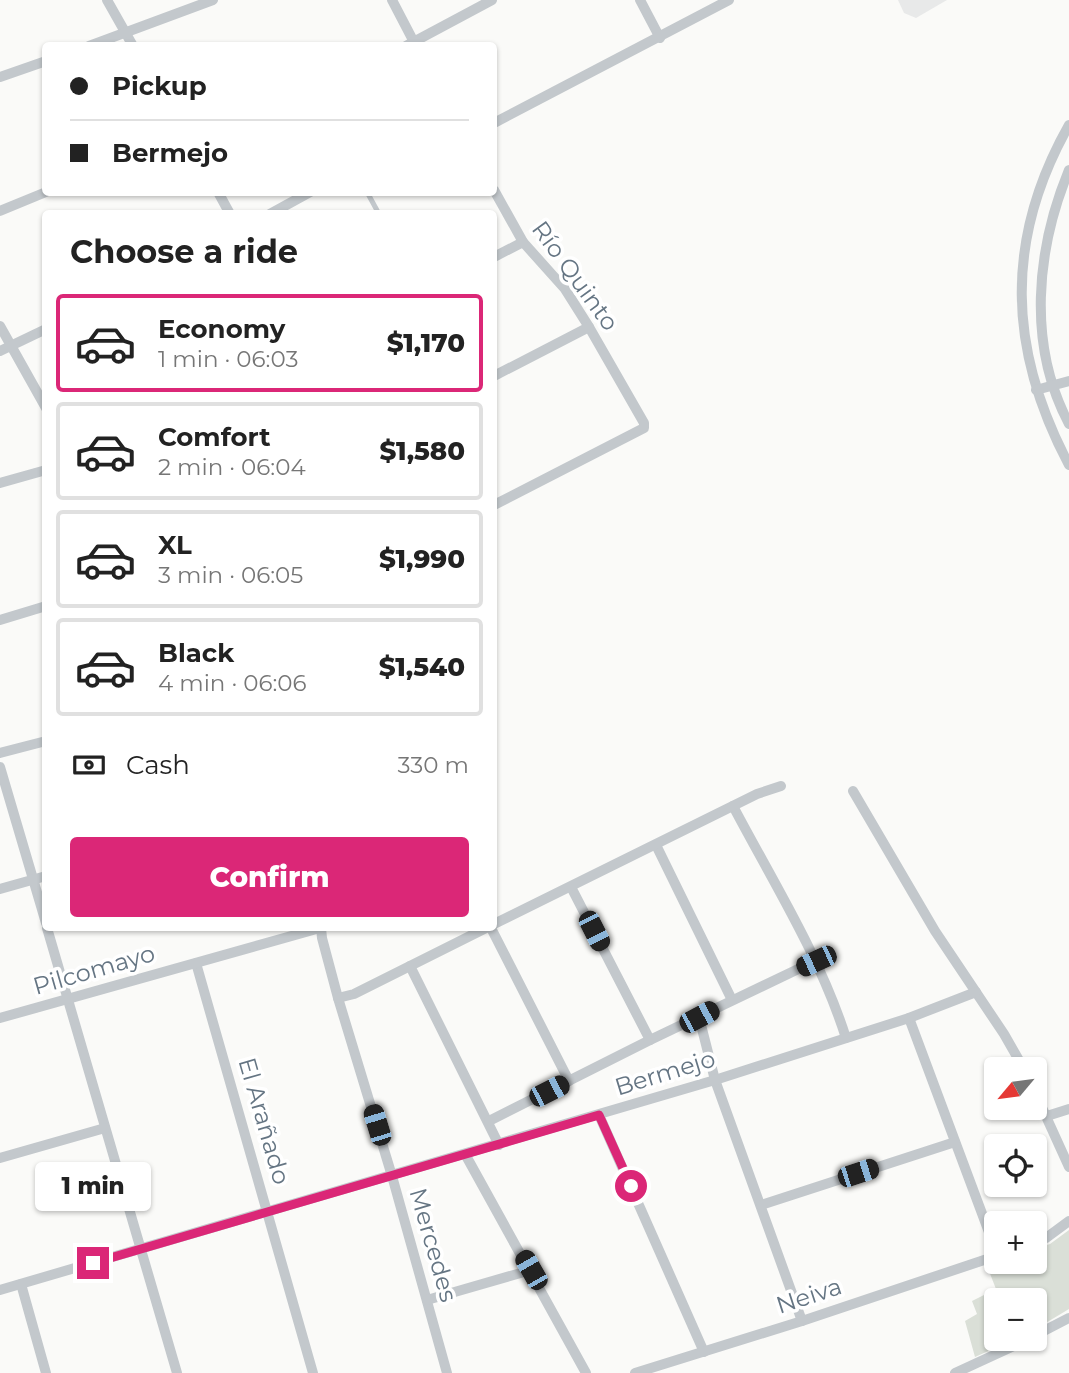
<!DOCTYPE html>
<html lang="en">
<head>
<meta charset="utf-8">
<style>
	:root { --surface:#fff; --page:#f2f2f2; --text:#222; --muted:#767676; --line:#e0e0e0; --accent:#db2777 }
	body { margin:0; font-family:Montserrat,sans-serif; background:var(--page); color:var(--text); height:100vh; display:flex; flex-direction:column; font-size:26px; white-space:nowrap }
	* { box-sizing:border-box; margin:0 }
	p { font-size:23px; color:var(--muted) }
	.icon { flex:none; width:38px; height:38px; fill:none; stroke:currentColor; stroke-width:2; stroke-linecap:round; stroke-linejoin:round }
	.map { position:relative; flex:1; overflow:hidden }
	.details { position:absolute; left:42px; top:210px; width:455px; height:721px; display:flex; flex-direction:column; background:var(--surface); border-radius:7px; box-shadow:0 2px 5px #0004 }
	.details>* { flex:none }
	.top-card { position:absolute; left:42px; top:42px; width:455px; height:154px; border-radius:7px; box-shadow:0 2px 5px #0004; display:grid; align-content:center; height:154px; padding:0 28px; background:var(--surface) }
	.needle { width:46px; rotate:241deg }
	.buttons { position:absolute; left:984px; top:1057px; display:grid; gap:14px }
	.buttons a { display:grid; place-items:center; width:63px; height:63px; border-radius:7px; background:var(--surface); box-shadow:0 2px 5px #0004; font-size:35px }
	.end { position:absolute; width:32px; height:32px; margin:-16px; border:9px solid #db2777; background:#fff; box-shadow:0 0 0 4px #fff }
	.from { border-radius:50% }
	.bubble { position:absolute; height:49px; border-radius:7px; background:var(--surface); box-shadow:0 2px 5px #0004; font-size:23px; font-weight:800; line-height:49px; text-align:center }
	.car { position:absolute; width:21px; height:42px; margin:-21px -10px; border-radius:9px; box-shadow:0 0 5px 2px #0007; background:linear-gradient(#222 24%,#8ab4d8 0 40%,#222 0 76%,#8ab4d8 0 86%,#222 0) }
	.top-card b { display:flex; align-items:center; gap:24px; height:66px; font-size:26px }
	.top-card b+b { border-top:2px solid var(--line) }
	.top-card i { width:18px; height:18px; background:var(--text) }
	ul { padding:0; list-style:none }
	li { display:flex; align-items:center; gap:21px; height:98px; margin:0 14px 10px; padding:0 14px; border:4px solid var(--line); border-radius:7px }
	li div { flex:1 }
	li b { display:block; font-size:26px }
	li em { font-style:normal; font-weight:800 }
	li.current { border-color:var(--accent) }
	li>.icon { width:63px; height:63px; stroke-width:1.5 }
	h2 { padding:0 28px; font-size:32px; line-height:84px }
	.pay { display:flex; align-items:center; gap:18px; height:77px; padding:0 28px; font-size:26px }
	.pay p { margin-inline-start:auto }
	.button { display:flex; gap:14px; margin-top:auto; padding:14px 28px }
	.button a { flex:1; height:80px; border-radius:7px; background:var(--accent); color:#fff; font-size:28px; font-weight:800; line-height:80px; text-align:center }
	.map>svg:first-child { display:block }
	.built { fill:#e8e9e9 }
	.green { fill:#dadfd7 }
	.lines { fill:none; stroke-linecap:round; stroke-linejoin:round }
	.lane { stroke:#c3c8cc; stroke-width:5 }
	.street { stroke:#c3c8cc; stroke-width:10 }
	.route { stroke:#db2777; stroke-width:9 }
	.labels { text-anchor:middle; stroke-width:7; stroke-linejoin:round; paint-order:stroke }
	.street-label { font-size:24px; fill:#657583; stroke:#fff }
</style>
</head>
<body>
<div class="map">
<svg width="1069" height="1373" viewBox="0 0 1069 1373">
	<rect width="100%" height="100%" fill="#fafaf8"/>
	<path class="built" d="M898,0H947L916,18L904,13Z"/>
	<path class="green" d="M1069,1230V1309L1034,1330V1300H996V1339H1015L975,1357L965,1321L977,1314L972,1301L996,1289L987,1266L1000,1262H1034V1249L1050,1244Z"/>
	<g class="lines">
		<path class="lane" d="M367,192L379,214"/>
		<g class="street">
			<path d="M107,0L133,46"/>
			<path d="M392,0L416,46"/>
			<path d="M640,0L660,38"/>
			<path d="M89,46L213,0"/>
			<path d="M406,46L492,0"/>
			<path d="M0,77L46,61"/>
			<path d="M494,123L729,0"/>
			<path d="M1069,125C1004,240 1008,350 1069,465"/>
			<path d="M1069,170C1036,250 1027,345 1069,424"/>
			<path d="M494,190L523,242L565,289L589,327L644,423V428L494,505"/>
			<path d="M218,192L230,214"/>
			<path d="M0,211L46,192"/>
			<path d="M270,214L310,192"/>
			<path d="M494,257L523,242"/>
			<path d="M0,326L46,408"/>
			<path d="M0,351L46,329"/>
			<path d="M494,376L589,327"/>
			<path d="M1036,390L1069,381"/>
			<path d="M0,483L46,470"/>
			<path d="M0,620L46,606"/>
			<path d="M0,753L46,741"/>
			<path d="M0,767L46,923"/>
			<path d="M853,791L935,931L1004,1034L1024,1069"/>
			<path d="M733,806C773,882 820,956 846,1038"/>
			<path d="M656,845L732,1000"/>
			<path d="M571,887L650,1040"/>
			<path d="M0,889L46,876"/>
			<path d="M494,924L757,794L781,786"/>
			<path d="M47,928L177,1373"/>
			<path d="M321,928L322,938L338,998L392,1176L447,1373"/>
			<path d="M491,928L569,1081"/>
			<path d="M196,963L313,1373"/>
			<path d="M410,966L499,1145"/>
			<path d="M338,998L354,994L486,928"/>
			<path d="M699,1017L715,1080L802,1321"/>
			<path d="M0,1018L320,928"/>
			<path d="M909,1018L996,1251"/>
			<path d="M1034,1090L1069,1167"/>
			<path d="M599,1115L704,1352"/>
			<path d="M1047,1116L1069,1109"/>
			<path d="M489,1121L650,1040L815,961"/>
			<path d="M465,1154L586,1373"/>
			<path d="M0,1158L105,1128"/>
			<path d="M761,1205L955,1142"/>
			<path d="M1034,1242L1046,1238L1069,1221"/>
			<path d="M21,1284L46,1373"/>
			<path d="M0,1290L715,1080L909,1018L976,992"/>
			<path d="M427,1300L531,1270"/>
			<path d="M1034,1336L1069,1318"/>
			<path d="M635,1373L802,1321L996,1256"/>
			<path d="M955,1373L1029,1339"/>
		</g>
	</g>
	<g class="lines">
		<path class="route" d="M93,1263L599,1115L631,1186"/>
	</g>
	<g class="labels">
		<g class="street-label">
			<text transform="translate(575 276) rotate(54)" y="8">Río Quinto</text>
			<text transform="translate(94 970) rotate(-16)" y="8">Pilcomayo</text>
			<text transform="translate(665 1073) rotate(-17)" y="8">Bermejo</text>
			<text transform="translate(264 1121) rotate(74)" y="8">El Arañado</text>
			<text transform="translate(433 1245) rotate(74)" y="8">Mercedes</text>
			<text transform="translate(809 1296) rotate(-18)" y="8">Neiva</text>
		</g>
	</g>
</svg>
<div class="buttons">
<a><svg class="needle" viewBox="-14 -14 28 28"><path d="M0-13l5 13h-10z" fill="#e53935"/><path d="M0 13l5-13h-10z" fill="#767676"/></svg></a>
<a><svg class="icon" aria-label="locate" viewBox="0 0 24 24"><circle cx="12" cy="12" r="6"/><path d="M12 2v4M12 18v4M2 12h4M18 12h4"/></svg></a>
<a>+</a>
<a>−</a>
</div>
<i class="end from" style="left:631px;top:1186px"></i>
<i class="end" style="left:93px;top:1263px"></i>
<div class="bubble" style="left:35px;top:1162px;width:116px">1 min</div>
<i class="car" style="left:594px;top:931px;rotate:153deg"></i>
<i class="car" style="left:816px;top:961px;rotate:245deg"></i>
<i class="car" style="left:699px;top:1017px;rotate:62deg"></i>
<i class="car" style="left:549px;top:1091px;rotate:63deg"></i>
<i class="car" style="left:377px;top:1125px;rotate:343deg"></i>
<i class="car" style="left:858px;top:1173px;rotate:72deg"></i>
<i class="car" style="left:531px;top:1270px;rotate:330deg"></i>
<div class="top-card">
<b><i class="from"></i>Pickup</b>
<b><i></i>Bermejo</b>
</div>
<section class="details">
<h2>Choose a ride</h2>
<ul>
<li class="current"><svg class="icon" aria-label="car" viewBox="0 0 24 24"><path d="M5 17H2v-5l4-1 3-4h7l3 4 3 1v5h-3M9 17h6M6 11h13"/><circle cx="7" cy="17" r="2"/><circle cx="17" cy="17" r="2"/></svg><div><b>Economy</b><p>1 min · 06:03</p></div><em>$1,170</em></li>
<li><svg class="icon" aria-label="car" viewBox="0 0 24 24"><path d="M5 17H2v-5l4-1 3-4h7l3 4 3 1v5h-3M9 17h6M6 11h13"/><circle cx="7" cy="17" r="2"/><circle cx="17" cy="17" r="2"/></svg><div><b>Comfort</b><p>2 min · 06:04</p></div><em>$1,580</em></li>
<li><svg class="icon" aria-label="car" viewBox="0 0 24 24"><path d="M5 17H2v-5l4-1 3-4h7l3 4 3 1v5h-3M9 17h6M6 11h13"/><circle cx="7" cy="17" r="2"/><circle cx="17" cy="17" r="2"/></svg><div><b>XL</b><p>3 min · 06:05</p></div><em>$1,990</em></li>
<li><svg class="icon" aria-label="car" viewBox="0 0 24 24"><path d="M5 17H2v-5l4-1 3-4h7l3 4 3 1v5h-3M9 17h6M6 11h13"/><circle cx="7" cy="17" r="2"/><circle cx="17" cy="17" r="2"/></svg><div><b>Black</b><p>4 min · 06:06</p></div><em>$1,540</em></li>
</ul>
<div class="pay"><svg class="icon" aria-label="cash" viewBox="0 0 24 24"><path d="M3 7h18v10H3z"/><circle cx="12" cy="12" r="2"/></svg>Cash<p>330 m</p></div>
<div class="button"><a>Confirm</a></div>
</section>
</div>
</body>
</html>
